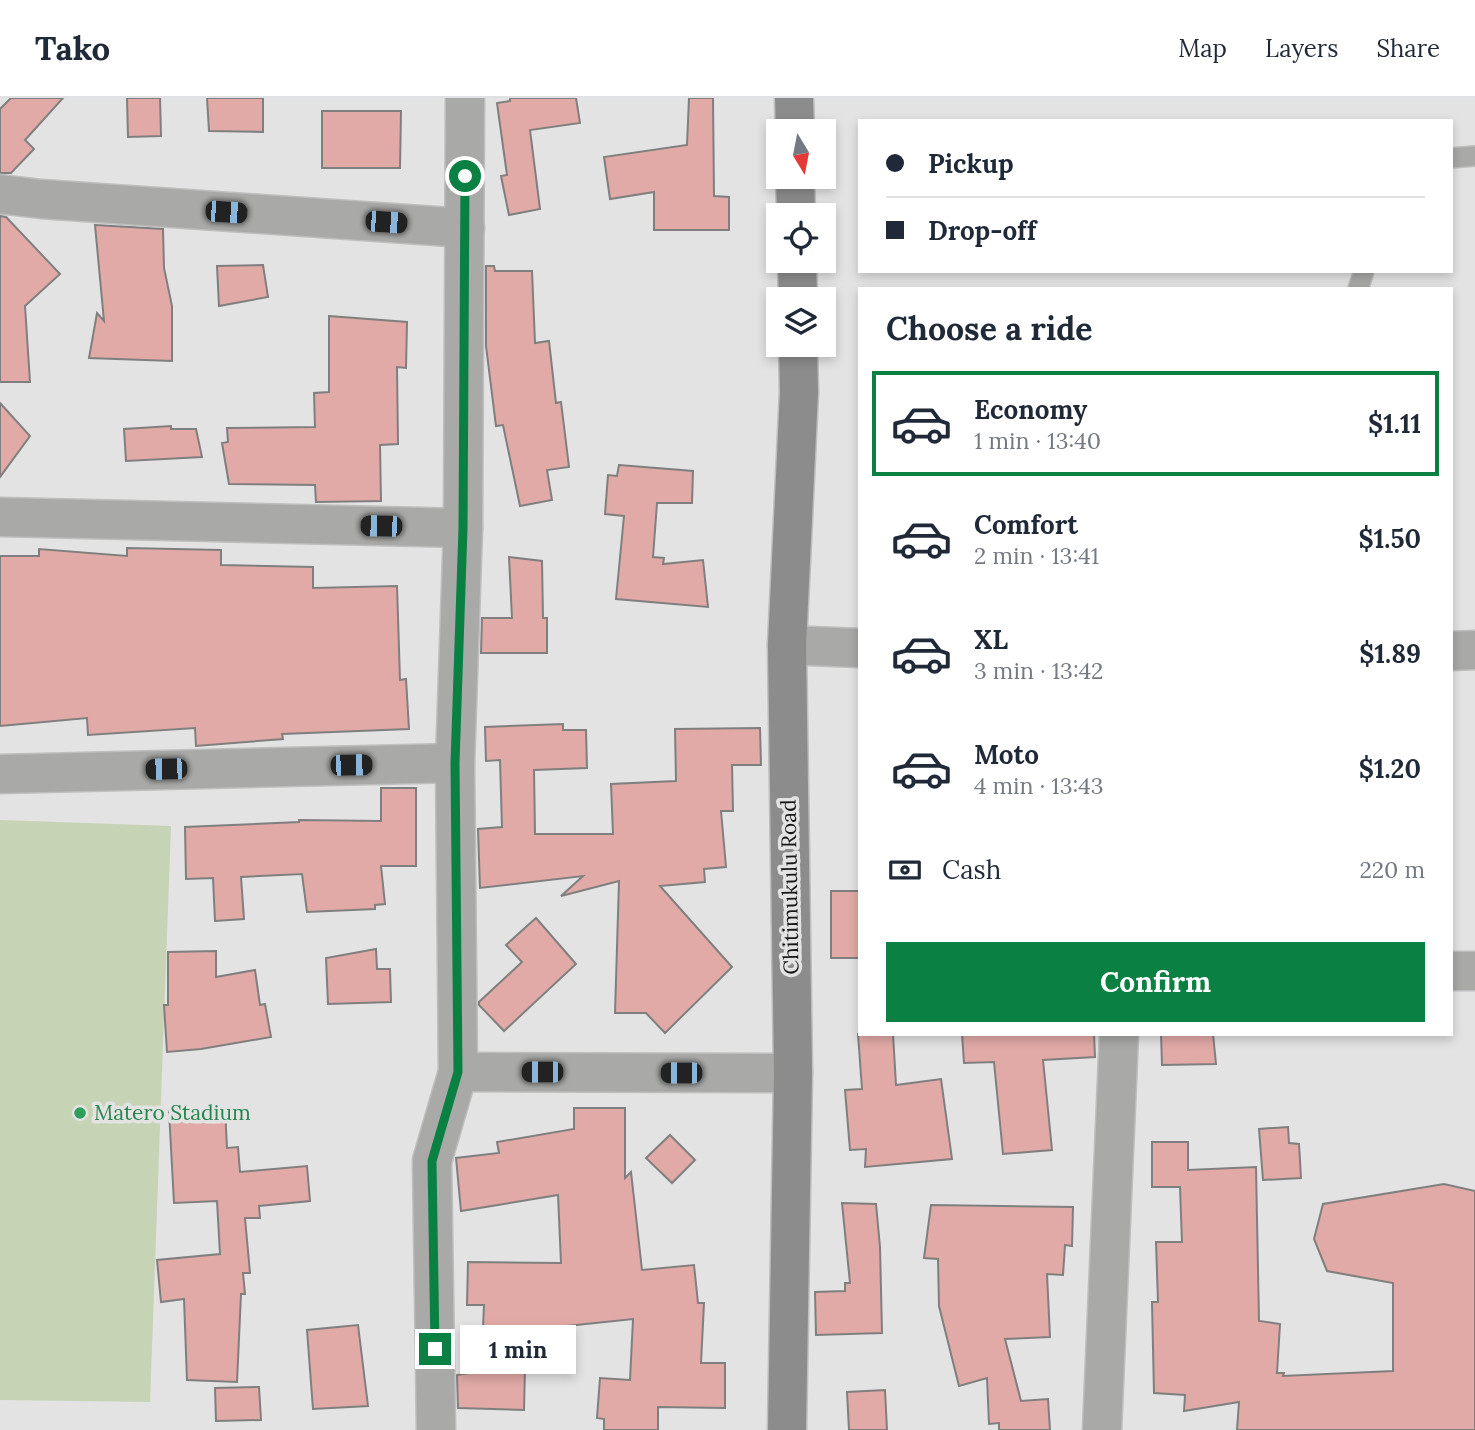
<!DOCTYPE html>
<html lang="en">
<head>
<meta charset="utf-8">
<style>
	:root { --surface:#fff; --page:#f2f2f3; --text:#1f2937; --muted:#747a83; --line:#e0e1e3; --accent:#0b8043 }
	body { margin:0; font-family:Lora,serif; background:var(--page); color:var(--text); height:100vh; display:flex; flex-direction:column; font-size:26px; white-space:nowrap }
	* { box-sizing:border-box; margin:0 }
	p { font-size:23px; color:var(--muted) }
	.icon { flex:none; width:38px; height:38px; fill:none; stroke:currentColor; stroke-width:2; stroke-linecap:round; stroke-linejoin:round }
	.map { position:relative; flex:1; overflow:hidden }
	.details { position:absolute; left:858px; top:189px; width:595px; height:749px; display:flex; flex-direction:column; background:var(--surface); border-radius:0px; box-shadow:0 4px 10px #0003 }
	.details>* { flex:none }
	.top-card { position:absolute; left:858px; top:21px; width:595px; height:154px; border-radius:0px; box-shadow:0 4px 10px #0003; display:grid; align-content:center; height:154px; padding:0 28px; background:var(--surface) }
	.needle { width:46px; rotate:170deg }
	.buttons { position:absolute; left:766px; top:21px; display:grid; gap:14px }
	.buttons a { display:grid; place-items:center; width:70px; height:70px; border-radius:0px; background:var(--surface); box-shadow:0 4px 10px #0003; font-size:35px }
	.end { position:absolute; width:32px; height:32px; margin:-16px; border:9px solid #0b8043; background:#fff; box-shadow:0 0 0 4px #fff }
	.from { border-radius:50% }
	.bubble { position:absolute; height:49px; border-radius:0px; background:var(--surface); box-shadow:0 4px 10px #0003; font-size:23px; font-weight:700; line-height:49px; text-align:center }
	.car { position:absolute; width:21px; height:42px; margin:-21px -10px; border-radius:9px; box-shadow:0 0 5px 2px #0007; background:linear-gradient(#222 24%,#8ab4d8 0 40%,#222 0 76%,#8ab4d8 0 86%,#222 0) }
	.top-card b { display:flex; align-items:center; gap:24px; height:66px; font-size:26px }
	.top-card b+b { border-top:2px solid var(--line) }
	.top-card i { width:18px; height:18px; background:var(--text) }
	ul { padding:0; list-style:none }
	li { display:flex; align-items:center; gap:21px; height:105px; margin:0 14px 10px; padding:0 14px; border:4px solid transparent; border-radius:0px }
	li div { flex:1 }
	li b { display:block; font-size:26px }
	li em { font-style:normal; font-weight:700 }
	li.on { border-color:var(--accent) }
	li>.icon { width:63px; height:63px; stroke-width:1.5 }
	h2 { padding:0 28px; font-size:32px; line-height:84px }
	.pay { display:flex; align-items:center; gap:18px; height:77px; padding:0 28px; font-size:26px }
	.pay p { margin-inline-start:auto }
	.button { display:flex; gap:14px; margin-top:auto; padding:14px 28px }
	.button a { flex:1; height:80px; border-radius:0px; background:var(--accent); color:#fff; font-size:28px; font-weight:700; line-height:80px; text-align:center }
	header { display:flex; align-items:center; gap:42px; box-sizing:border-box; height:98px; padding:0 35px; background:var(--surface); border-bottom:2px solid var(--line) }
	header strong { font-size:33px }
	nav { display:flex; gap:38px; margin-inline-start:auto; font-size:24px }
	.map>svg:first-child { display:block }
	.green { fill:#c6d3b5 }
	.building { fill:#e2aaa6; stroke:#807f7f; stroke-width:2 }
	.lines { fill:none; stroke-linecap:round; stroke-linejoin:round }
	.lane-casing { stroke:#bebebf; stroke-width:22 }
	.street-casing { stroke:#bebebf; stroke-width:41 }
	.secondary-casing { stroke:#bebebf; stroke-width:41 }
	.lane { stroke:#a9a9a8; stroke-width:19 }
	.street { stroke:#a9a9a8; stroke-width:38 }
	.secondary { stroke:#8d8c8c; stroke-width:38 }
	.route { stroke:#0b8043; stroke-width:9 }
	.leisure-dot { fill:#2e9e5b; stroke:#e3e3e4; stroke-width:2.5 }
	.labels { text-anchor:middle; stroke-width:7; stroke-linejoin:round; paint-order:stroke }
	.street-label { font-size:21px; fill:#161616; stroke:#e3e3e4 }
	.leisure-label { font-size:21px; fill:#27864d; stroke:#e3e3e4; text-anchor:start }
</style>
</head>
<body>
<header>
<strong>Tako</strong>
<nav><a>Map</a><a>Layers</a><a>Share</a></nav>
</header>
<div class="map">
<svg width="1475" height="1332" viewBox="0 0 1475 1332">
	<rect width="100%" height="100%" fill="#e3e3e4"/>
	<path class="green" d="M0,722L171,728L150,1304L0,1302Z"/>
	<g class="building">
		<path d="M11,0H63L25,42L34,51L11,75H0V11Z"/>
		<path d="M127,0H160L161,38L128,39Z"/>
		<path d="M207,0H263V34L209,33Z"/>
		<path d="M510,0H576L580,25L530,32L540,111L509,117L501,78L507,77L497,5L510,3Z"/>
		<path d="M689,0H713L714,98L729,99V132H654V94L610,101L604,59L687,47Z"/>
		<path d="M322,13H401L400,70H322Z"/>
		<path d="M0,118L6,119L60,176L25,208L30,284H0Z"/>
		<path d="M95,127L163,131L164,170L172,208V263L89,260L97,215L104,223Z"/>
		<path d="M263,167L268,199L219,208L217,168Z"/>
		<path d="M486,168H494L495,173H532L535,245L549,243L556,305L561,304L569,369L547,372L552,402L520,408L503,327L496,328L486,248Z"/>
		<path d="M329,218L407,224L406,270L397,269L398,346L380,347L381,403L316,404L315,387L229,386L222,345L228,344L227,330L315,329L314,295L329,294Z"/>
		<path d="M0,305L30,338L0,379Z"/>
		<path d="M171,328V331H196L202,359L126,363L124,331Z"/>
		<path d="M619,367L693,373L692,405H657L653,459L664,460L663,466L703,462L708,509L616,501L624,418L605,416L608,377L617,378Z"/>
		<path d="M127,450L221,452V467L313,469V490L397,488L400,582L406,581L409,631L282,636L283,641L196,648L195,630L88,637L87,620L0,628V458H39V451L127,458Z"/>
		<path d="M509,459L542,463L543,520H547V555H481L482,520H512Z"/>
		<path d="M563,626V632H586L587,670L534,672L535,736H613L611,686L676,683L675,631L760,630L761,667H732L733,713H721L726,769L704,771L705,784L660,788L732,869L665,935L646,915H615L619,783L561,798L583,778L480,790L478,731L502,729L500,662L486,663L485,629Z"/>
		<path d="M381,690H416V768H381L385,806L375,807V811L307,814L302,776L241,779L244,821L215,823L213,780L186,781L185,729L299,724V722L381,723Z"/>
		<rect x="831" y="793" width="28" height="67"/>
		<path d="M536,820L576,866L504,933L479,907V904L522,864L506,847Z"/>
		<path d="M376,851L377,871H390L391,904L328,906L326,860Z"/>
		<path d="M216,853V879L255,872L260,907L265,906L271,939L201,951L167,954L164,907H168V854Z"/>
		<path d="M858,936H893L896,987L941,981L952,1061L865,1069L866,1051L850,1052L845,992L862,991Z"/>
		<path d="M962,936H1094L1095,959L1043,962L1052,1052L1003,1056L994,964L964,965Z"/>
		<path d="M1161,936H1213L1216,966L1162,967Z"/>
		<path d="M225,1010L227,1050L238,1049L240,1074L307,1068L310,1103L259,1108L260,1120H245L250,1175H243L245,1196H241L237,1284L187,1282L184,1201L161,1204L157,1162L220,1156L217,1103L174,1105L169,1013Z"/>
		<path d="M574,1010H625V1080L631,1074L642,1172L694,1167L698,1205H704L701,1265H725V1310L658,1309V1332H604V1321L597,1320L600,1280L630,1282L633,1221L567,1228L565,1270L525,1269L524,1312L458,1310L457,1277L481,1273L484,1207H467L468,1164L561,1165L558,1097L461,1113L456,1060L499,1055L497,1044L574,1031Z"/>
		<path d="M1288,1029L1289,1045L1299,1046L1301,1080L1263,1082L1259,1031Z"/>
		<path d="M670,1037L695,1062L672,1085L646,1060Z"/>
		<path d="M1152,1044H1188V1072L1256,1069L1259,1223L1280,1226L1277,1275H1284L1283,1278L1393,1273V1185L1327,1173L1314,1141L1323,1106L1444,1086L1475,1093V1332H1237L1239,1304L1184,1313L1185,1297L1154,1295L1152,1204H1158L1156,1144H1182L1180,1089H1152Z"/>
		<path d="M842,1105L876,1106L880,1149L882,1235L816,1237L815,1194L845,1193V1185H850Z"/>
		<path d="M931,1107L1073,1109L1072,1148L1065,1147L1063,1177L1047,1176L1050,1239L1005,1241L1021,1303L1048,1301L1050,1332H999V1325L989,1326L987,1280L959,1288L939,1208L938,1161L924,1160Z"/>
		<path d="M358,1227L368,1308L313,1311L307,1232Z"/>
		<path d="M259,1289L261,1322L216,1323L215,1290Z"/>
		<path d="M885,1292L887,1332H849L847,1294Z"/>
	</g>
	<g class="lines">
		<defs>
			<g id="lane">
				<path d="M1451,60L1475,58"/>
				<path d="M1358,191L1364,173"/>
			</g>
			<g id="street">
				<path d="M0,96L41,101L465,130"/>
				<path d="M0,419L463,430"/>
				<path d="M787,547L859,550"/>
				<path d="M1451,553L1475,552"/>
				<path d="M0,676L455,665"/>
				<path d="M1451,873H1475"/>
				<path d="M458,974L793,975"/>
				<path d="M436,1332L432,1063L458,974L455,665L463,430L465,0"/>
				<path d="M1102,1332L1119,936"/>
			</g>
			<g id="secondary">
				<path d="M794,0L795,33"/>
				<path d="M795,79L796,117"/>
				<path d="M797,163L798,201"/>
				<path d="M787,1332L793,975L787,547L799,294L798,247"/>
			</g>
		</defs>
		<use href="#lane" class="lane-casing"/>
		<use href="#street" class="street-casing"/>
		<use href="#secondary" class="secondary-casing"/>
		<use href="#lane" class="lane"/>
		<use href="#street" class="street"/>
		<use href="#secondary" class="secondary"/>
	</g>
	<g class="lines">
		<path class="route" d="M435,1251L432,1063L458,974L455,665L463,430L465,78"/>
	</g>
	<circle class="leisure-dot" cx="80" cy="1015" r="7"/>
	<g class="labels">
		<g class="street-label">
			<text transform="translate(790 789) rotate(-91)" y="7">Chitimukulu Road</text>
		</g>
		<g class="leisure-label">
			<text x="94" y="1022">Matero Stadium</text>
		</g>
	</g>
</svg>
<div class="buttons">
<a><svg class="needle" viewBox="-14 -14 28 28"><path d="M0-13l5 13h-10z" fill="#e53935"/><path d="M0 13l5-13h-10z" fill="#747a83"/></svg></a>
<a><svg class="icon" aria-label="locate" viewBox="0 0 24 24"><circle cx="12" cy="12" r="6"/><path d="M12 2v4M12 18v4M2 12h4M18 12h4"/></svg></a>
<a><svg class="icon" aria-label="layers" viewBox="0 0 24 24"><path d="M12 4l9 5-9 5-9-5zM3 14l9 5 9-5"/></svg></a>
</div>
<i class="end from" style="left:465px;top:78px"></i>
<i class="end" style="left:435px;top:1251px"></i>
<div class="bubble" style="left:460px;top:1227px;width:116px">1 min</div>
<i class="car" style="left:226px;top:114px;rotate:94deg"></i>
<i class="car" style="left:386px;top:124px;rotate:94deg"></i>
<i class="car" style="left:381px;top:428px;rotate:271deg"></i>
<i class="car" style="left:351px;top:667px;rotate:89deg"></i>
<i class="car" style="left:166px;top:671px;rotate:269deg"></i>
<i class="car" style="left:542px;top:974px;rotate:270deg"></i>
<i class="car" style="left:681px;top:975px;rotate:270deg"></i>
<div class="top-card">
<b><i class="from"></i>Pickup</b>
<b><i></i>Drop-off</b>
</div>
<section class="details">
<h2>Choose a ride</h2>
<ul>
<li class="on"><svg class="icon" aria-label="car" viewBox="0 0 24 24"><path d="M5 17H2v-5l4-1 3-4h7l3 4 3 1v5h-3M9 17h6M6 11h13"/><circle cx="7" cy="17" r="2"/><circle cx="17" cy="17" r="2"/></svg><div><b>Economy</b><p>1 min · 13:40</p></div><em>$1.11</em></li>
<li><svg class="icon" aria-label="car" viewBox="0 0 24 24"><path d="M5 17H2v-5l4-1 3-4h7l3 4 3 1v5h-3M9 17h6M6 11h13"/><circle cx="7" cy="17" r="2"/><circle cx="17" cy="17" r="2"/></svg><div><b>Comfort</b><p>2 min · 13:41</p></div><em>$1.50</em></li>
<li><svg class="icon" aria-label="car" viewBox="0 0 24 24"><path d="M5 17H2v-5l4-1 3-4h7l3 4 3 1v5h-3M9 17h6M6 11h13"/><circle cx="7" cy="17" r="2"/><circle cx="17" cy="17" r="2"/></svg><div><b>XL</b><p>3 min · 13:42</p></div><em>$1.89</em></li>
<li><svg class="icon" aria-label="car" viewBox="0 0 24 24"><path d="M5 17H2v-5l4-1 3-4h7l3 4 3 1v5h-3M9 17h6M6 11h13"/><circle cx="7" cy="17" r="2"/><circle cx="17" cy="17" r="2"/></svg><div><b>Moto</b><p>4 min · 13:43</p></div><em>$1.20</em></li>
</ul>
<div class="pay"><svg class="icon" aria-label="cash" viewBox="0 0 24 24"><path d="M3 7h18v10H3z"/><circle cx="12" cy="12" r="2"/></svg>Cash<p>220 m</p></div>
<div class="button"><a>Confirm</a></div>
</section>
</div>
</body>
</html>
